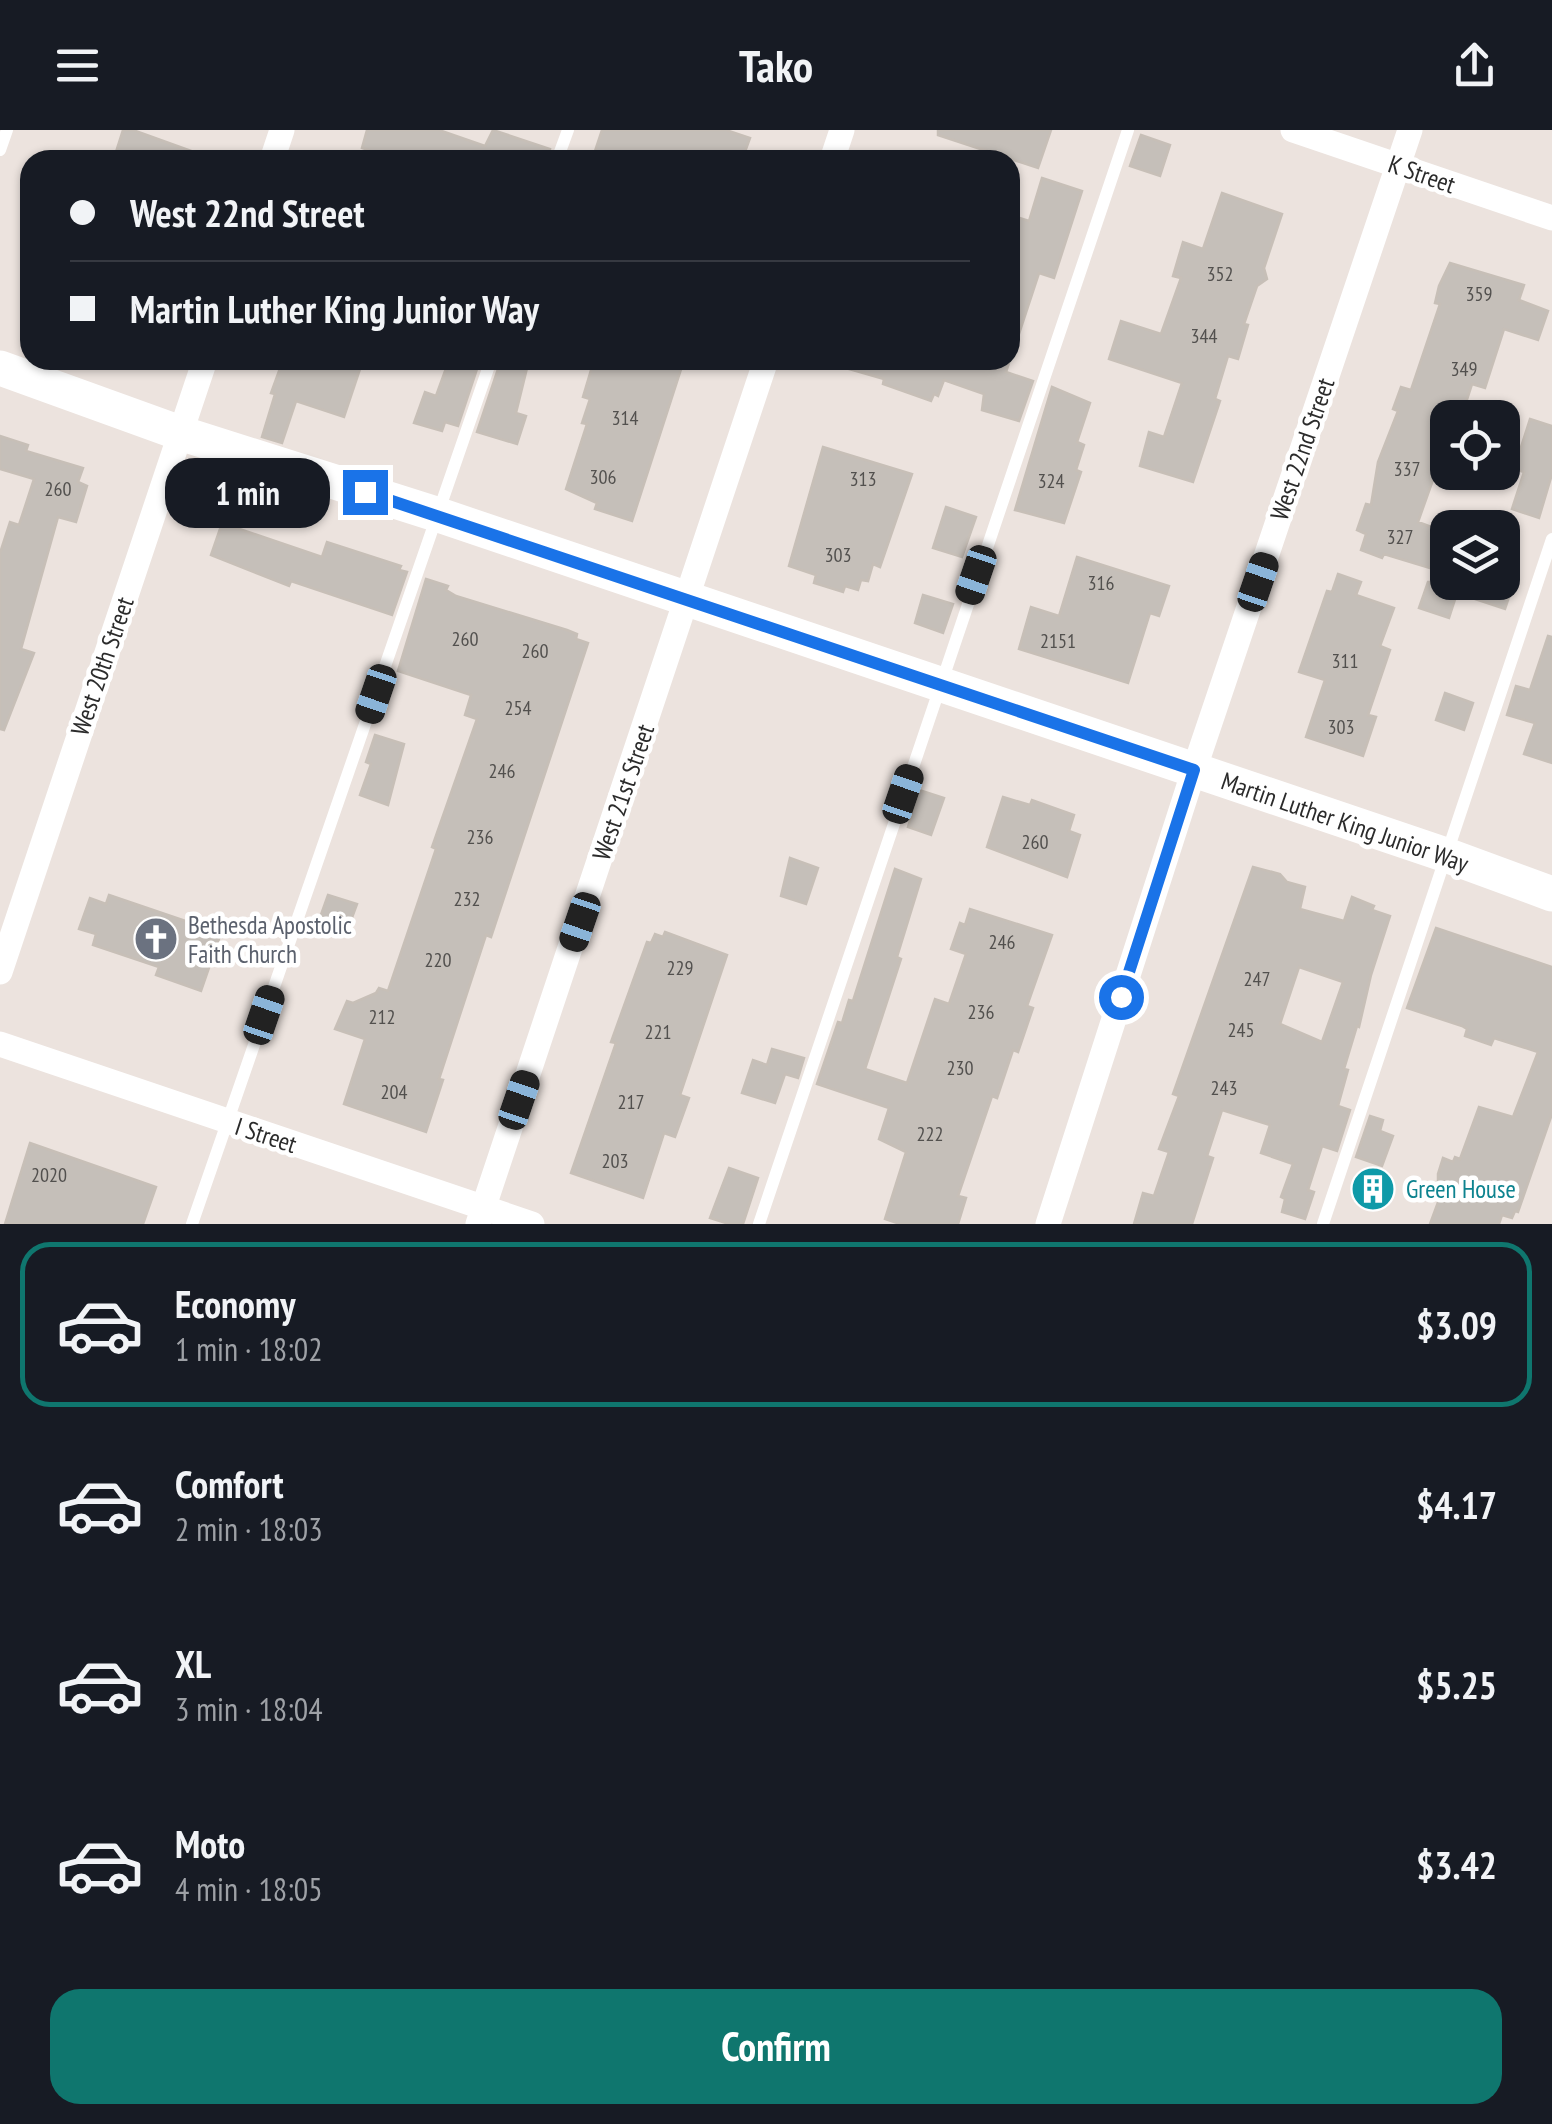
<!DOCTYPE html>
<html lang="en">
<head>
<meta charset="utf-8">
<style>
	:root { --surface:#171b24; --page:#242831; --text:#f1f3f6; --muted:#9ea1a6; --line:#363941; --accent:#0f766e }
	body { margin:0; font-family:"PT Sans Narrow",sans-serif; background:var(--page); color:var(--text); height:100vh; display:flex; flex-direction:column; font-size:38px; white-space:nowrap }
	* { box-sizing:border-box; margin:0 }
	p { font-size:32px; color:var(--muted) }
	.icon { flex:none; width:55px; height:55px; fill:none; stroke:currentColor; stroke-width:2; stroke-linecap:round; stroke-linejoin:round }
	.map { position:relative; height:1094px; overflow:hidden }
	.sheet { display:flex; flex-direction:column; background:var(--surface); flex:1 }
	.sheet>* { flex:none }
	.guide { position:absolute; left:20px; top:20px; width:1000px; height:220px; border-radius:30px; box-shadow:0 2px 8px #0004; display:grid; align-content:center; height:220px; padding:0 50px; background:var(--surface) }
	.tools { position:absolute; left:1430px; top:270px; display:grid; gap:20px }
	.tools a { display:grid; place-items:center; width:90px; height:90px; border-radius:20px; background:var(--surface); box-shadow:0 2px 8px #0004; font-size:50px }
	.end { position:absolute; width:45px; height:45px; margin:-22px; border:12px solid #1a73e8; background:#fff; box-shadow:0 0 0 5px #fff }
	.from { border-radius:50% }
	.bubble { position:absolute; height:70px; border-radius:30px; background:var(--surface); box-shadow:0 2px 8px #0004; font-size:32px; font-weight:600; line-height:70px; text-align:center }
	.car { position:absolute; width:30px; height:60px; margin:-30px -15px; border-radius:12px; box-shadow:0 0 8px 2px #0007; background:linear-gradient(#222 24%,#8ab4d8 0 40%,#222 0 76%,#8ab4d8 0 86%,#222 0) }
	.guide b { display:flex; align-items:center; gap:35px; height:95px; font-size:38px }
	.guide b+b { border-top:2px solid var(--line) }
	.guide i { width:25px; height:25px; background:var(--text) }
	ul { padding:18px 0 0; list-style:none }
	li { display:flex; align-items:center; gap:30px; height:165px; margin:0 20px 15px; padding:0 30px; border:5px solid transparent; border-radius:30px }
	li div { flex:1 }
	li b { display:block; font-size:38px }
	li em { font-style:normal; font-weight:600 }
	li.current { border-color:var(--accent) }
	li>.icon { width:90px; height:90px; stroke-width:1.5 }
	.action { display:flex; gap:20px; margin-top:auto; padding:20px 50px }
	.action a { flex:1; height:115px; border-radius:30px; background:var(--accent); color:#fff; font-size:40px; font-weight:600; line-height:115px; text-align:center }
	header { display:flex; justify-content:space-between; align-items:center; height:130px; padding:0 50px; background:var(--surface); font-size:45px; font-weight:600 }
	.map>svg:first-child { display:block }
	.building { fill:#c5bfb9; stroke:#c7bfb7; stroke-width:2.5; fill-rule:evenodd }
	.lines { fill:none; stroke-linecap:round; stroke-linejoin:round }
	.lane { stroke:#fff; stroke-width:12 }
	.street { stroke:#fff; stroke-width:25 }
	.secondary { stroke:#fff; stroke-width:35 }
	.route { stroke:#1a73e8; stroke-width:12 }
	.labels { text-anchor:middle; stroke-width:9; stroke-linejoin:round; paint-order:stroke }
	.number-label { font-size:20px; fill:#52504e }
	.street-label { font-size:25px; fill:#2b2b2b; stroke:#fff }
	.worship-label { font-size:25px; fill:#5b616d; stroke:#fff; text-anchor:start }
	.culture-label { font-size:25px; fill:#0d838f; stroke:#fff; text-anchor:start }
</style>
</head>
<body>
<header><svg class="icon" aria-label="menu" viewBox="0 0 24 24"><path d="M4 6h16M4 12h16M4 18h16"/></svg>Tako<svg class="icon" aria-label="share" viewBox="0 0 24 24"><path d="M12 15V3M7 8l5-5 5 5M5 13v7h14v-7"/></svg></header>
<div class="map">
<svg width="1552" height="1094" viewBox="0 0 1552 1094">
	<rect width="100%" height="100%" fill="#ece3de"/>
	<g class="building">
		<path d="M123,0H133L208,27L207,30H124L126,25L116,22Z"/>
		<path d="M367,0H439L485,16L493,0L550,19L547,30H397L362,18Z"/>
		<path d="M602,0H726L750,8L742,30H592Z"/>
		<path d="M938,0H1051L1038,38L938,5Z"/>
		<path d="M1141,5L1170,15L1160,46L1130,36Z"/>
		<path d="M1042,48L1082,61L1054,148L1039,143L1015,216L1010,215V85L1029,91Z"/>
		<path d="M1222,63L1282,84L1264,138L1267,149L1257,156L1244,194L1248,195L1238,229L1228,226L1215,269L1220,271L1193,352L1140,336L1149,302L1164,307L1182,253L1109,229L1121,191L1161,204L1181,148L1173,146L1183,112L1203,119Z"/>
		<path d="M1450,133L1524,155L1519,170L1548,181L1538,210L1504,199L1485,258L1472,254L1461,288H1447L1431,330L1439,333L1418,392L1437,399L1433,411L1442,414L1433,439L1384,424L1382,428L1361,420L1366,404L1357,400L1366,374L1371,375L1378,332L1398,281L1393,279L1401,257L1411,260L1440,174L1435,173L1439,156Z"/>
		<path d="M283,230H332L360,239L344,287L296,271L282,313L262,307L275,264L271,263Z"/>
		<path d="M449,230H480L458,296L445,292L442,301L414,293L425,262L436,266Z"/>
		<path d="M501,230H529L516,283L526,286L517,314L477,302Z"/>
		<path d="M594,230H684L632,391L595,379L597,373L566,359L587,294L582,293L590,269L583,267Z"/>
		<path d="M840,230H1010L1006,242L1033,251L1019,291L982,280L984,264L944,250L938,266L934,264L931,271L883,254L884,249L839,236Z"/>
		<path d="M1052,257L1090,273L1077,312L1084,315L1076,340L1081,342L1064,393L1015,380Z"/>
		<path d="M1530,289L1552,296V344L1539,388L1512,379L1524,342L1514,339Z"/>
		<path d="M0,306L28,315L26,321L83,338L78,352L87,356L76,392L58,387L21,519L34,523L4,600L0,599V423L10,392L19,395L34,349L0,339Z"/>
		<path d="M823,317L912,344L880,437L873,434L868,451L861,450L858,460L845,456L843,462L814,453L816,445L789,436Z"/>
		<path d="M946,377L976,387L962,427L933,418Z"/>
		<path d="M222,393L322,427L327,412L401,436L399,440L407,442L392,485L291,451L289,456L211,425Z"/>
		<path d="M1077,427L1169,456L1159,486L1150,483L1128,553L1019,519L1031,477L1059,486Z"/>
		<path d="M1338,444L1361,452L1356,465L1394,478L1380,516L1390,520L1368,585L1376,587L1363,626L1306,607L1325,550L1299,542L1327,461L1332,462Z"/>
		<path d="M426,449L448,456L446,460L456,466L567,500L577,504L576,509L588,513L491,807L486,805L439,949L443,950L426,1002L344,974L365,909L335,899L347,871L353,873L376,863L379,858L388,861L436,719L432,717L477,589L465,585L471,565L398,541Z"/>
		<path d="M1428,452H1514L1505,479L1457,463L1449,488L1419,478Z"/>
		<path d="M923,465L953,474L943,503L915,493Z"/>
		<path d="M1548,506L1552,507V633L1524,624L1535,593L1507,585L1516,556L1530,560Z"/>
		<path d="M1445,563L1473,573L1464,600L1436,590Z"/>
		<path d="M375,605L404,614L388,675L360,665L371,634L366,632Z"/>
		<path d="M919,660L944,668L931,705L908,697Z"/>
		<path d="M1003,667L1030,675L1032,670L1074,685L1069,701L1080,705L1067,747L987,717Z"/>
		<path d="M790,728L818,738L806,774L781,766Z"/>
		<path d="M1253,737L1280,744L1287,752L1305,757L1300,779L1344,791L1352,767L1374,776L1372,780L1390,786L1371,845L1359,897L1357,896L1344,939L1348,940L1338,976L1350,980L1337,1021L1322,1016L1308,1060L1314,1062L1305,1089L1282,1082L1285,1069L1281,1067L1293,1034L1261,1023L1270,995L1222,980L1207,1026L1213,1028L1192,1094H1134L1143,1063L1154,1066L1169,1022L1159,1019L1179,966L1173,964ZM1299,837L1343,852L1322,912L1280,894Z"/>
		<path d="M895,739L921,749L897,827L901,829L865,939L907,953L935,869L949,874L966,824L951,819L960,793L965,795L970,779L1052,805L1027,876L1033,878L1018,922L1013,920L997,968L992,966L958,1066L966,1068L958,1094H900L885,1089L906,1022L879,1009L889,978L817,954L838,892L842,893L849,870L853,871Z"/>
		<path d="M109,765L221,803L201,861L156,845L159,837L93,815L96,804L79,799L90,768L106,774Z"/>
		<path d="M328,765L357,774L346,804L317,796Z"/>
		<path d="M1436,798L1552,837V984L1518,1082L1515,1081L1512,1088L1502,1085L1499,1094H1430L1444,1056L1438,1053V1044L1443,1028L1453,1032L1455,1027L1460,1029L1479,977L1513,987L1538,922L1494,908L1491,915L1465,906L1467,899L1462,896L1407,878Z"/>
		<path d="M665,802L727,825L680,965L689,968L675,1007L664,1003L643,1068L571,1043L616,913L611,912L647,812L651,813L655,804L663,807Z"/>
		<path d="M772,919L804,928L798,948L785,944L775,973L742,963L753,930L767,935Z"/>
		<path d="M1370,986L1383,990L1380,1001L1393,1006L1382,1036L1356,1027Z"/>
		<path d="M30,1013L156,1057L143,1094H5Z"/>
		<path d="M729,1038L758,1048L743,1094H729L710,1088Z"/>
		<path d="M1366,1040L1390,1048L1380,1078L1355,1070Z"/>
	</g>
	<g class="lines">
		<g class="lane">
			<path d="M0,20L7,0"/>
			<path d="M557,30L568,0"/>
			<path d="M192,1094L491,230"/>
			<path d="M759,1094L1128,0"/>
			<path d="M1323,1094L1552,409"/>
		</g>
		<g class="street">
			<path d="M1293,0L1552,88"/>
			<path d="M272,30L282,0"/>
			<path d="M832,30L842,0"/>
			<path d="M0,842L205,230"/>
			<path d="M0,914L532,1094"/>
			<path d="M478,1094L766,230"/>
			<path d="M1048,1094L1194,640L1410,0"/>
		</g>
		<path class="secondary" d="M0,238L180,303L439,385L1446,725L1552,764"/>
	</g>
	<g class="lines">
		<path class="route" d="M365,362L1194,640L1121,867"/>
	</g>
	<defs>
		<symbol id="church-disc" viewBox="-11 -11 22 22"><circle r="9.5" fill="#6b7280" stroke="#fff"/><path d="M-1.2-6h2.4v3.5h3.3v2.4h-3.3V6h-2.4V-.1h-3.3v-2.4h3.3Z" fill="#fff"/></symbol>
		<symbol id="building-disc" viewBox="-11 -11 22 22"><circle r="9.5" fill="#0f9aa8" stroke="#fff"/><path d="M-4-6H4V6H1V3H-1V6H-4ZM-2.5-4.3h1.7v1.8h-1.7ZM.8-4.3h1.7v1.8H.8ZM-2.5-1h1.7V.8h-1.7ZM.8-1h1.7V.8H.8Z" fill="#fff"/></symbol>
	</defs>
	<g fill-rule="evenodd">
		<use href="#church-disc" x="131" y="784" width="50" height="50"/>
		<use href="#building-disc" x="1348" y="1034" width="50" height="50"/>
	</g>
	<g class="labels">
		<g class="number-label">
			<text x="1220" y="151">352</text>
			<text x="1479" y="171">359</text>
			<text x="1204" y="213">344</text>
			<text x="1464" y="246">349</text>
			<text x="625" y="295">314</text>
			<text x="1407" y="346">337</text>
			<text x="603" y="354">306</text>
			<text x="863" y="356">313</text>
			<text x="1051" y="358">324</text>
			<text x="58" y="366">260</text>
			<text x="1400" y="414">327</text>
			<text x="838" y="432">303</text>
			<text x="1101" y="460">316</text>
			<text x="465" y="516">260</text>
			<text x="1058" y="518">2151</text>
			<text x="535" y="528">260</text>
			<text x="1345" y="538">311</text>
			<text x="518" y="585">254</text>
			<text x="1341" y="604">303</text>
			<text x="502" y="648">246</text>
			<text x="480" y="714">236</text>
			<text x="1035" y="719">260</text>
			<text x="467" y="776">232</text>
			<text x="1002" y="819">246</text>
			<text x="438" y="837">220</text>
			<text x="680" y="845">229</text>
			<text x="1257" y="856">247</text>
			<text x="981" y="889">236</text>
			<text x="382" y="894">212</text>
			<text x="1241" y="907">245</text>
			<text x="658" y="909">221</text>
			<text x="960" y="945">230</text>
			<text x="1224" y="965">243</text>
			<text x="394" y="969">204</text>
			<text x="631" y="979">217</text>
			<text x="930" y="1011">222</text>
			<text x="615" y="1038">203</text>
			<text x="49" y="1052">2020</text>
		</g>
		<g class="street-label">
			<text transform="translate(1422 44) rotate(19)" y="9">K Street</text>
			<text transform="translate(1302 319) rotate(-71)" y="9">West 22nd Street</text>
			<text transform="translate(102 536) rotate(-71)" y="9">West 20th Street</text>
			<text transform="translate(623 662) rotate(-71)" y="9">West 21st Street</text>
			<text transform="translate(1345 692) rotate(19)" y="9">Martin Luther King Junior Way</text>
			<text transform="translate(266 1005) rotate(18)" y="9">I Street</text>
		</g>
		<g class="worship-label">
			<text x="188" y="804">Bethesda Apostolic<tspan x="188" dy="29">Faith Church</tspan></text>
		</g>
		<g class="culture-label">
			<text x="1406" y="1068">Green House</text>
		</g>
	</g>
</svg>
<div class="tools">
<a><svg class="icon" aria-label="locate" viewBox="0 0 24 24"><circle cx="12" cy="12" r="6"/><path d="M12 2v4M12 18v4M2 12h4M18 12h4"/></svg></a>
<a><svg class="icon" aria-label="layers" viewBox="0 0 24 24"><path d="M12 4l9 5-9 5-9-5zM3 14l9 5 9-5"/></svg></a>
</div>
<i class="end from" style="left:1121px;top:867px"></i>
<i class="end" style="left:365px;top:362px"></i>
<div class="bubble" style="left:165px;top:328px;width:165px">1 min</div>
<i class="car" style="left:976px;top:445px;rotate:199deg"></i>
<i class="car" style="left:1258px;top:452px;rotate:19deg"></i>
<i class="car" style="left:376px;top:564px;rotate:199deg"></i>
<i class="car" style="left:903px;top:664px;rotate:19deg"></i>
<i class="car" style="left:580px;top:792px;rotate:199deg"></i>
<i class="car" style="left:264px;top:885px;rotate:19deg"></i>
<i class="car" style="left:519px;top:970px;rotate:19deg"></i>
<div class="guide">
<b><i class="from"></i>West 22nd Street</b>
<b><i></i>Martin Luther King Junior Way</b>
</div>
</div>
<section class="sheet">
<ul>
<li class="current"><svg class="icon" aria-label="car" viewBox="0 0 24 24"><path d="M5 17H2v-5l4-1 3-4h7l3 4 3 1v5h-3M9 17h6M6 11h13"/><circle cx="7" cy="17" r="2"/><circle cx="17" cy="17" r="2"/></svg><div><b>Economy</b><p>1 min · 18:02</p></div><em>$3.09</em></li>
<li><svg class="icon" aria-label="car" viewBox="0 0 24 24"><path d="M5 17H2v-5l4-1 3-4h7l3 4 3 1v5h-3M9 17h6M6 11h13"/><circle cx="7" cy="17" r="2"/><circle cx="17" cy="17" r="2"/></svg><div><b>Comfort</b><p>2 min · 18:03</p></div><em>$4.17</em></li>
<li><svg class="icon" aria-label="car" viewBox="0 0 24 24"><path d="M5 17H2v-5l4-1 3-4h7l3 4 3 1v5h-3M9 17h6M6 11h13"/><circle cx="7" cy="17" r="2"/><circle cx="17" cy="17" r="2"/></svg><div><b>XL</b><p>3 min · 18:04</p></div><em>$5.25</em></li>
<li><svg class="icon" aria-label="car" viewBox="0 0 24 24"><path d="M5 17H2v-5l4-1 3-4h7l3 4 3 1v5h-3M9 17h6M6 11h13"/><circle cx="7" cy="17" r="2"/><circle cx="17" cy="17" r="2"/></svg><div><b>Moto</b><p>4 min · 18:05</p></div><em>$3.42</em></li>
</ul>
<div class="action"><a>Confirm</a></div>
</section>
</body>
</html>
